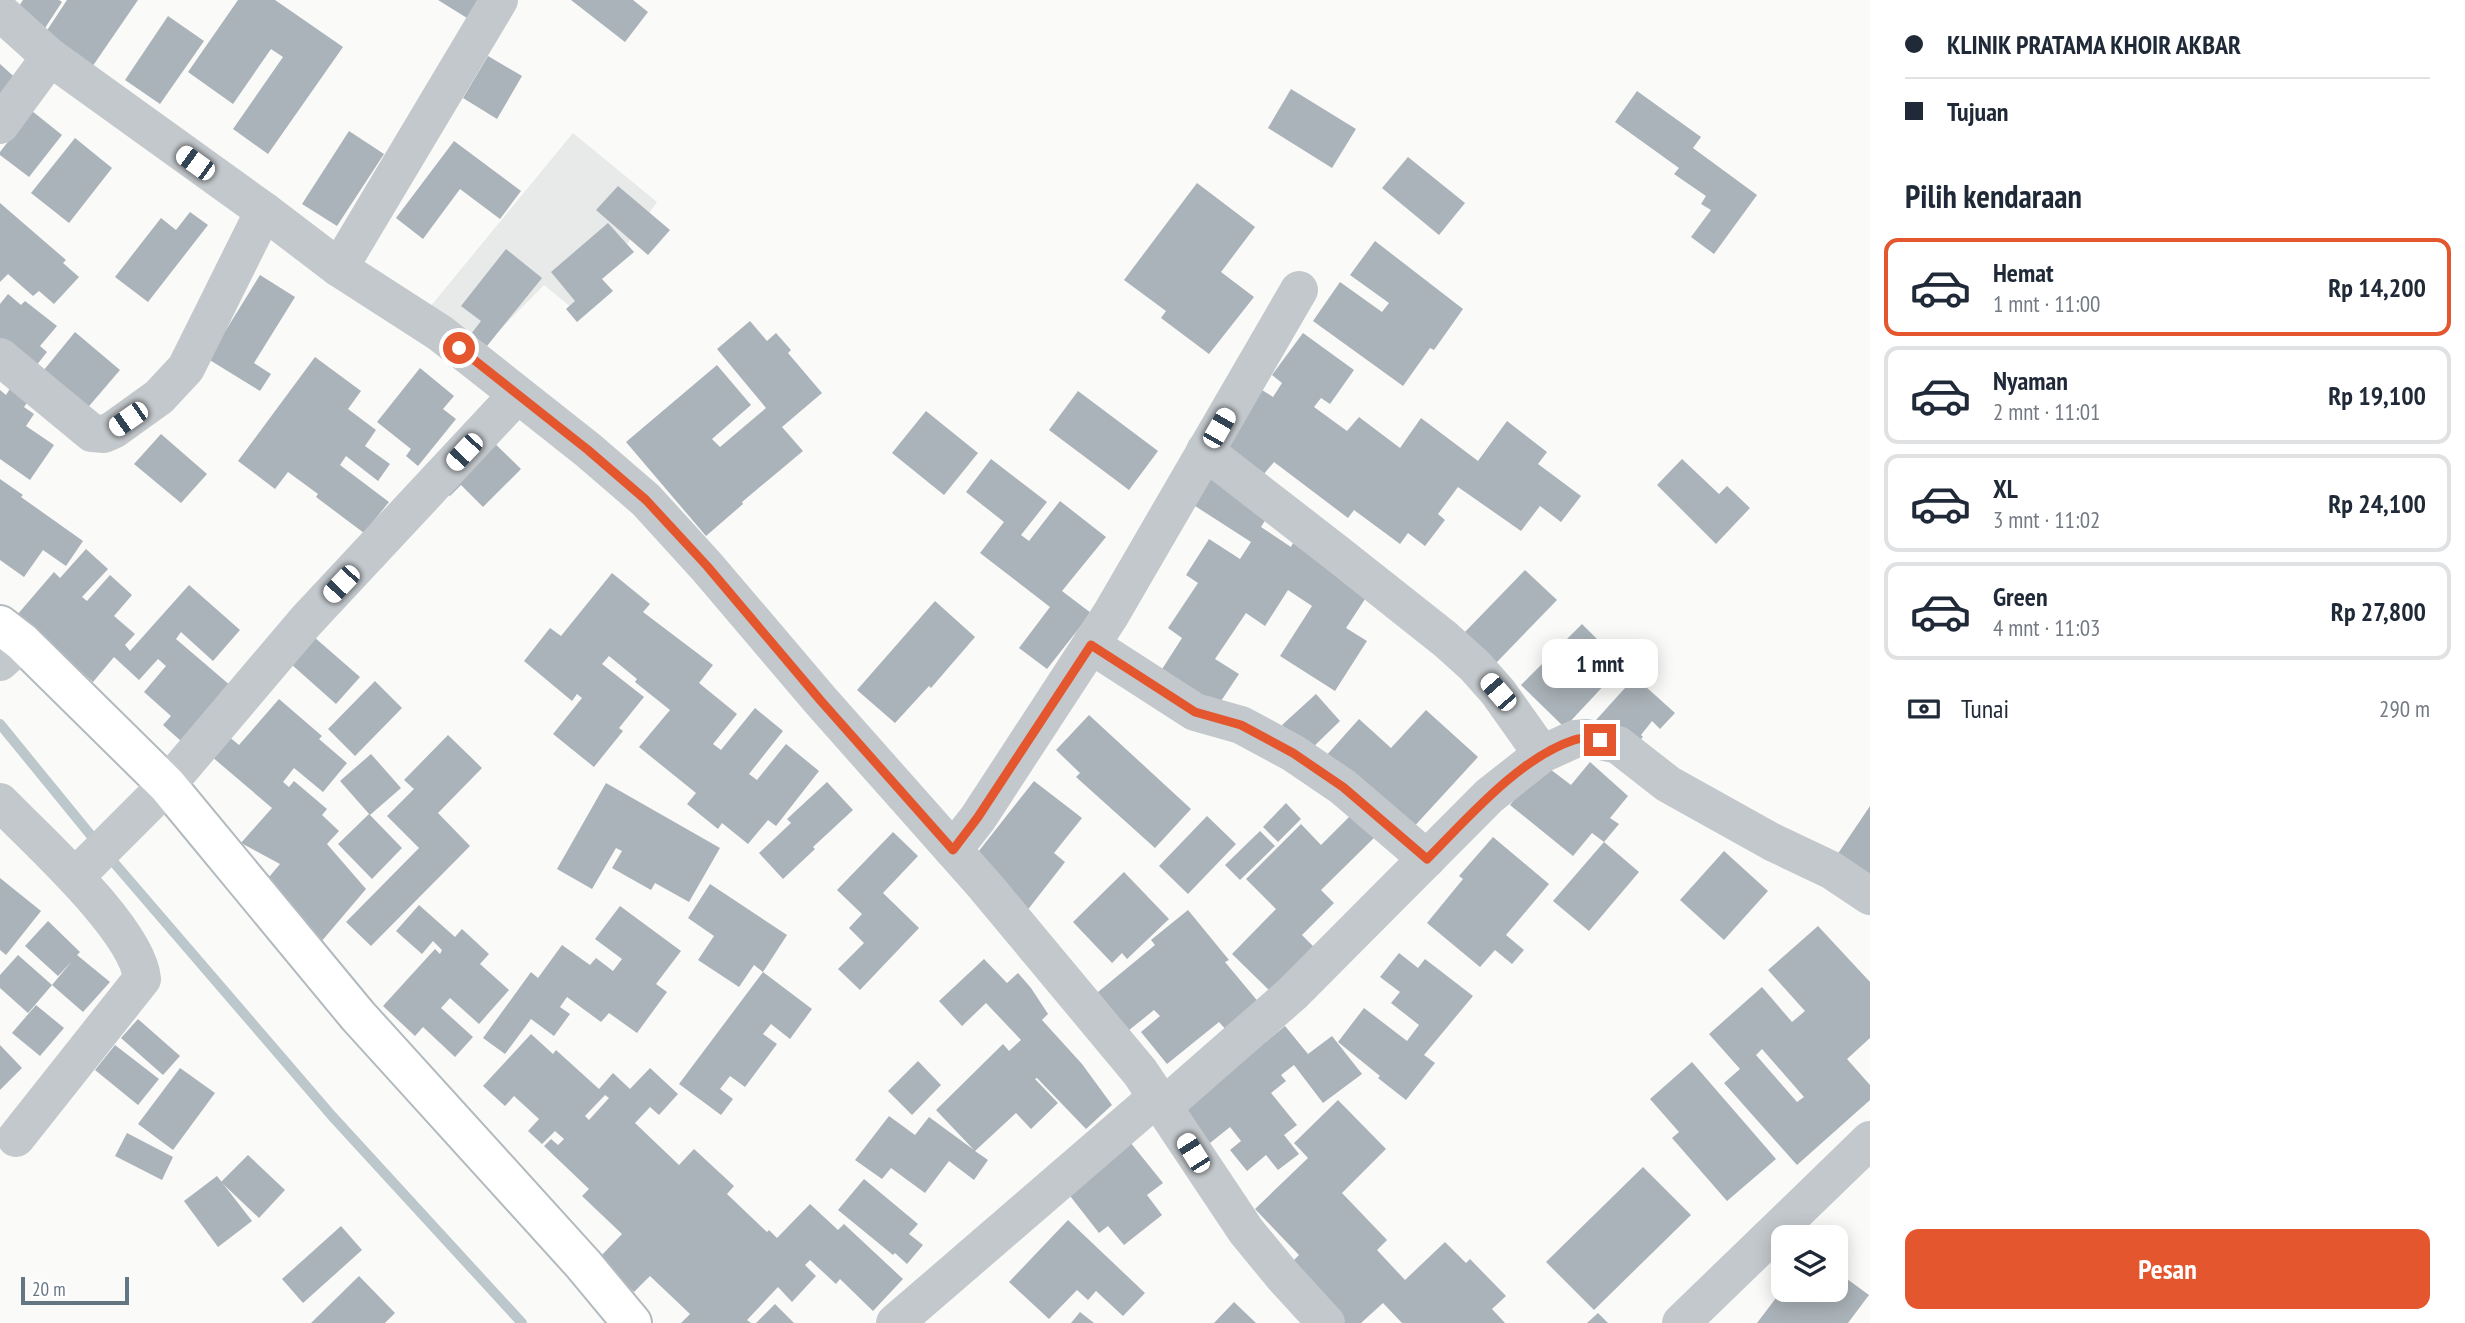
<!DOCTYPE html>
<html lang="id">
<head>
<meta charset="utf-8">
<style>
	:root { --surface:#fff; --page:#f6f6f7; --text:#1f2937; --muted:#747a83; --line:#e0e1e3; --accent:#e4572e }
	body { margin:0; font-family:"PT Sans Narrow",sans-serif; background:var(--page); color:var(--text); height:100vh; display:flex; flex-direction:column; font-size:26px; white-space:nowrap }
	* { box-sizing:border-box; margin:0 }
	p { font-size:23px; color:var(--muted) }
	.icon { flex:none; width:38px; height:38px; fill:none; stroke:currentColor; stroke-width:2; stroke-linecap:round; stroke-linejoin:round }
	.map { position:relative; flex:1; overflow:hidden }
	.drawer { display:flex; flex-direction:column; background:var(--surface); width:595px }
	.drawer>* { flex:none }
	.guide { display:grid; align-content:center; height:154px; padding:0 35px; background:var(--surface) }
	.tools { position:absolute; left:1771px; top:1225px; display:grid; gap:14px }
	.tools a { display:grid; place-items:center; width:77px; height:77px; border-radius:14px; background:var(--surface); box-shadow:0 4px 18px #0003; font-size:35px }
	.scale { position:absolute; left:21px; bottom:18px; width:108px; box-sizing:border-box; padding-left:7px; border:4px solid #657683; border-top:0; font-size:19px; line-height:24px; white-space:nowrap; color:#657683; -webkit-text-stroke:5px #fff; paint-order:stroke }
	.end { position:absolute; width:32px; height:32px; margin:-16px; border:9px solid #e4572e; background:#fff; box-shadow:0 0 0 4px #fff }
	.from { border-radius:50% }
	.bubble { position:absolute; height:49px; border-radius:14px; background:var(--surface); box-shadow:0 4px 18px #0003; font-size:23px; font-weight:800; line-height:49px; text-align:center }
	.car { position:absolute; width:21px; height:42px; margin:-21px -10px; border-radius:9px; box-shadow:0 0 5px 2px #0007; background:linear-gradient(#fff 24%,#345 0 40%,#fff 0 76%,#345 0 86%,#fff 0) }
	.guide b { display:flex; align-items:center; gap:24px; height:66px; font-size:26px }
	.guide b+b { border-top:2px solid var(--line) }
	.guide i { width:18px; height:18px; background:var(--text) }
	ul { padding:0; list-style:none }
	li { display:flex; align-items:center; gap:21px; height:98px; margin:0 14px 10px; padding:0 21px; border:4px solid var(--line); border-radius:14px }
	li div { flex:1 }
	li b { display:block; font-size:26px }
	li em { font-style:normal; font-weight:800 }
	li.current { border-color:var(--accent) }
	li>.icon { width:63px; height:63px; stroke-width:1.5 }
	h2 { padding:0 35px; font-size:32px; line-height:84px }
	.pay { display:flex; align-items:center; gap:18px; height:77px; padding:0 35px; font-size:26px }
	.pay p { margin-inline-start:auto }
	.action { display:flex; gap:14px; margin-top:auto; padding:14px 35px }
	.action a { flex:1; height:80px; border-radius:14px; background:var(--accent); color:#fff; font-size:28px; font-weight:800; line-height:80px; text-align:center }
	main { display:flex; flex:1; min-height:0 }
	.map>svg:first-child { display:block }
	.built { fill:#e8e9e9 }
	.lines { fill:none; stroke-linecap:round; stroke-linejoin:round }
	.stream { stroke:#bbc7cb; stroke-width:10 }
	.building { fill:#aab3b9; fill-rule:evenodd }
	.secondary-casing { stroke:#b3babf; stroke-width:42 }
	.street { stroke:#c3c8cc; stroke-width:38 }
	.secondary { stroke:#fff; stroke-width:38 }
	.route { stroke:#e4572e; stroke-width:9 }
</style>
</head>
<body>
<main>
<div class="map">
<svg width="1870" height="1323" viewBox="0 0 1870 1323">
	<rect width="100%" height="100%" fill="#fafaf8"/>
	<path class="built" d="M573,133L657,202L578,313L544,285L476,354L425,313Z"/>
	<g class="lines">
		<path class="stream" d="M0,724L98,844L332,1116L522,1323"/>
	</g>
	<g class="building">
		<path d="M23,0H59L62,2L45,28L17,9Z"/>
		<path d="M67,0H138L90,70L42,38Z"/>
		<path d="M238,0H275L343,47L268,154L233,129L283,57L271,49L233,104L188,72Z"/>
		<path d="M438,0H478L467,18Z"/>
		<path d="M571,0H633L648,12L625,42Z"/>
		<path d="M168,16L204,41L160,104L125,80Z"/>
		<path d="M488,56L522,76L497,119L463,98Z"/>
		<path d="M0,64L20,82L0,112Z"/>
		<path d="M1291,89L1356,129L1332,168L1268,128Z"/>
		<path d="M1637,91L1701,137L1693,148L1757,195L1714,254L1691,237L1711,210L1701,204L1706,196L1674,174L1679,168L1615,122Z"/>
		<path d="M32,111L62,135L29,177L0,155V152Z"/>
		<path d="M349,131L384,154L337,226L302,204Z"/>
		<path d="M75,138L112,168L69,223L31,193Z"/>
		<path d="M454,141L521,191L500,219L460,189L423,239L396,218Z"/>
		<path d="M1408,157L1465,203L1439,235L1382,188Z"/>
		<path d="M1197,183L1255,227L1221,272L1254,297L1209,354L1161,318L1166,311L1124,280Z"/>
		<path d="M618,186L670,230L648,255L596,210Z"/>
		<path d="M0,203L66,260L63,263L79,277L54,304L39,291L33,296L8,274L0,282Z"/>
		<path d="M190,212L208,225L148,302L115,277L161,218L176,230Z"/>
		<path d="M608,223L634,252L602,279L613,291L577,322L566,309L575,301L551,272Z"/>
		<path d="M1375,241L1463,309L1434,350L1430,348L1403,386L1313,321L1340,282L1382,312L1389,303L1350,275Z"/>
		<path d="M506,249L542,278L487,346L471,334L481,321L461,306Z"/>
		<path d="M260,275L295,297L254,363L271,374L260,391L208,359Z"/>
		<path d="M8,294L21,305L25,301L57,326L40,346L47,352L32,371L0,347V304Z"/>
		<path d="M750,321L767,341L776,333L791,350L788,353L822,393L782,427L803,451L742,502L743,504L706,536L626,442L717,365L751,405L712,439L720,447L766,408L717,349Z"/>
		<path d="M75,332L120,370L84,412L39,376Z"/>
		<path d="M1303,333L1354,370L1330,404L1321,398L1314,407L1347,431L1359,417L1400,448L1421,418L1478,461L1507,421L1547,452L1538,464L1581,496L1561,522L1540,506L1521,531L1458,487L1438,514L1445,520L1425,546L1408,533L1400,544L1354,510L1348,518L1274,462L1263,475L1224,447L1262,390L1273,397L1282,383L1272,375Z"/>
		<path d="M315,357L361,391L348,409L376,430L365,446L390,464L378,481L346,456L340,465L389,502L364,533L316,497L318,494L288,472L275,489L238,461Z"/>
		<path d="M420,368L454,396L443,409L456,419L418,466L406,456L411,449L377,422Z"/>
		<path d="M11,387L29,400L24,407L34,414L26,426L54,445L30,480L0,459V390L6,395Z"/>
		<path d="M1078,391L1158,451L1129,490L1049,430Z"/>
		<path d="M926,411L978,453L944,495L892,453Z"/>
		<path d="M161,434L207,474L181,503L134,464Z"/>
		<path d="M485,434L521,469L483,507L461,485L450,496L437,483Z"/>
		<path d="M991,459L1047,502L1021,535L1029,541L1060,501L1106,537L1062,591L1091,613L1047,669L1019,648L1050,607L980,553L1004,522L966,492Z"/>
		<path d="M1682,459L1719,494L1727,486L1750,508L1716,544L1657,485Z"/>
		<path d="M1210,477L1269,514L1261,527L1291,547L1293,543L1369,593L1346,628L1367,641L1335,691L1280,656L1312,606L1288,590L1265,626L1246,613L1215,659L1239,674L1213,713L1157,677L1182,638L1168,628L1198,583L1186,575L1209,539L1240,559L1251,542L1192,504Z"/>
		<path d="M0,479L23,495L21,497L83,541L66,566L43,550L24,577L0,560Z"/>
		<path d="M86,549L108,569L82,597L87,601L110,575L132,595L114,616L135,634L125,645L130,651L189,585L240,630L213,661L181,632L176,639L231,686L181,741L163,725L171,716L144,692L166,666L158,659L139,680L114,657L93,682L17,615L54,572L60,578Z"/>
		<path d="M1525,570L1557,600L1496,663L1464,633Z"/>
		<path d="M612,573L650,604L643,612L713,665L699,683L737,714L713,744L721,750L755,708L783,731L749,774L757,780L786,744L819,771L776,826L768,820L748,844L722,823L718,829L687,804L696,793L639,747L670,710L635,682L637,679L609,656L602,664L644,697L619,728L623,731L594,767L553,734L582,698L577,694L572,701L524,661L550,628L561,636Z"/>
		<path d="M935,601L975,637L931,688L929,686L895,723L857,690Z"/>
		<path d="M1582,624L1623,665L1566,726H1563L1521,685Z"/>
		<path d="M314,637L360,677L336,704L291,664Z"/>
		<path d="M1635,677L1675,713L1660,729L1652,721L1641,735L1643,737L1629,751L1596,720Z"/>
		<path d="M375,681L402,708L355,756L328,729Z"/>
		<path d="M1316,694L1340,721L1308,752L1282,725Z"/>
		<path d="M279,699L322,736L319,739L347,763L323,792L294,768L283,782L289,787L294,781L327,809L322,815L339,831L327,844L366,889L315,949L259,889L280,864L241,843L272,808L211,756L228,736L239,745Z"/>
		<path d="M1426,710L1478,757L1410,831L1325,757L1359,719L1391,748Z"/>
		<path d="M1089,715L1191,809L1155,848L1076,777L1080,773L1056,750Z"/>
		<path d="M448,735L482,768L438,813L470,846L371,946L346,922L419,848L387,816L414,789L404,780Z"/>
		<path d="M371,754L401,788L370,815L340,781Z"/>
		<path d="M1590,762L1628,796L1610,818L1619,824L1604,842L1592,833L1573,856L1510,805L1534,776L1546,766L1571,785Z"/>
		<path d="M1034,781L1082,818L1054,853L1065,862L1026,912L971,861Z"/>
		<path d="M827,782L853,810L813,847L815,849L783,879L759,853L791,823L787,819Z"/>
		<path d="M606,783L720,848L689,902L655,883L651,890L612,868L622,851L616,848L592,889L557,869Z"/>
		<path d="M1286,803L1301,819L1278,842L1263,827Z"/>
		<path d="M1870,806V876L1837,855Z"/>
		<path d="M1356,810L1379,833L1321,890L1334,903L1302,935L1315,948L1271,992L1232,954L1276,909L1246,879L1301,824L1321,845Z"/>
		<path d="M369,814L402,848L372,879L338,844Z"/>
		<path d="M1207,816L1236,844L1188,894L1159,866Z"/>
		<path d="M1260,831L1275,846L1240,880L1225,865Z"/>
		<path d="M893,832L918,856L883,893L919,928L860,990L838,969L864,943L849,928L862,914L837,890Z"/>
		<path d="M1493,837L1549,884L1506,935L1524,950L1512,964L1495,950L1480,967L1427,923L1463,879L1459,876Z"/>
		<path d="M1604,842L1639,872L1589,931L1553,901Z"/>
		<path d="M1724,851L1768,891L1724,940L1680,900Z"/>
		<path d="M1124,872L1169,919L1127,959L1122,953L1112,963L1073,922Z"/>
		<path d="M0,878L41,911L6,955L0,950Z"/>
		<path d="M710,884L787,935L763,972L754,965L739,987L698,960L714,936L688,918Z"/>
		<path d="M419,905L455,937L462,929L489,954L480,964L509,990L479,1024L450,998L441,1008L473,1037L455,1057L423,1027L415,1036L383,1006L435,949L440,954L442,950L433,941L422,954L396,931Z"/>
		<path d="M620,906L681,951L656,984L667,992L637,1033L609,1013L601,1022L567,997L560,1007L570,1014L554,1036L531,1019L505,1054L483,1038L531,972L538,978L562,945L590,965L596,958L613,971L622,959L595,939Z"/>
		<path d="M1188,910L1229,960L1225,962L1260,1004L1227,1031L1219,1022L1167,1064L1141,1032L1160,1016L1154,1010L1123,1035L1092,997L1155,945L1151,940Z"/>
		<path d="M48,921L80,952L77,955L110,982L83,1012L52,985L72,961L58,976L25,946Z"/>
		<path d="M1818,926L1870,982V1038L1847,1059L1870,1085V1100L1797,1165L1724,1083L1740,1069L1709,1034L1762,987L1792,1022L1805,1011L1768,970ZM1762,1049L1804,1097L1797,1102L1756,1055Z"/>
		<path d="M1399,953L1418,968L1425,959L1473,996L1424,1055L1435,1063L1406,1100L1378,1078L1380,1076L1338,1042L1364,1008L1407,1041L1419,1025L1391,1003L1400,992L1380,977Z"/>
		<path d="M18,955L52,985L28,1013L0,988V975Z"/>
		<path d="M984,959L1007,983L1018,973L1031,988L1048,1014L1042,1020L1082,1064L1112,1105L1086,1129L1037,1078L1035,1079L1058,1103L1031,1129L1016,1113L975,1151L988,1160L974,1180L949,1161L925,1193L891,1168L882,1179L855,1160L889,1116L915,1135L929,1117L974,1150L936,1110L1003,1044L1009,1051L1021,1040L986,1003L962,1026L939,1001Z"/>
		<path d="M763,972L812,1009L790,1039L771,1024L763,1034L777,1044L745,1087L730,1076L720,1089L733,1099L721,1115L679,1084Z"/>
		<path d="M36,1005L64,1028L40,1056L12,1033Z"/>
		<path d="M138,1019L180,1056L163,1075L121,1038Z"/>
		<path d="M1285,1026L1308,1054L1332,1036L1362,1074L1323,1103L1294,1065L1281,1075L1286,1081L1271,1093L1297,1125L1284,1135L1299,1154L1278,1170L1266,1155L1247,1171L1230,1150L1241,1141L1230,1127L1210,1143L1183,1110Z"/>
		<path d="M531,1034L553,1054L556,1050L599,1089L613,1073L630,1089L650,1068L678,1094L659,1115L650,1107L635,1123L679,1165L694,1149L734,1186L727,1194L767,1232L769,1230L777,1238L810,1204L838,1230L844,1224L903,1279L873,1311L840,1279L836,1284L810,1260L805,1265L816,1276L792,1302L778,1287L747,1320L751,1323H681L690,1314L650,1276L634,1292L598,1259L622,1234L582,1196L589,1189L544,1146L551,1139L558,1145L564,1139L555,1131L542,1144L528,1131L539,1119L514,1096L505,1106L483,1086ZM605,1095L609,1098L589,1120L585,1116Z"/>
		<path d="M0,1045L22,1068L0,1090Z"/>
		<path d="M115,1045L159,1079L138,1105L95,1070Z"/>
		<path d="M918,1061L941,1085L912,1115L888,1091Z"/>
		<path d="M1692,1062L1776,1159L1727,1201L1672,1138L1679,1132L1650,1099Z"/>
		<path d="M180,1068L215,1093L173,1150L138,1124Z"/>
		<path d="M1338,1100L1386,1149L1342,1193L1387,1240L1377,1250L1405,1280L1445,1242L1466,1263L1470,1259L1506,1296L1492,1309L1505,1323H1402L1383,1303L1361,1323H1342L1285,1269L1299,1255L1255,1209L1308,1158L1294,1143Z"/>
		<path d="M127,1133L173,1157L162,1180L115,1156Z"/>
		<path d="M1130,1142L1163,1183L1147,1195L1162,1215L1124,1245L1108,1226L1099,1233L1067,1192Z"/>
		<path d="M248,1155L285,1190L259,1218L221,1182Z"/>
		<path d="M1643,1167L1691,1215L1594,1310L1546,1262Z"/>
		<path d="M217,1176L252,1221L218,1247L184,1201Z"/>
		<path d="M864,1179L918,1224L909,1234L923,1245L907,1264L895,1253L893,1255L838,1210Z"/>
		<path d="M1068,1220L1145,1293L1123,1316L1096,1291L1088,1300L1077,1290L1049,1319L1009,1282Z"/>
		<path d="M341,1226L362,1250L303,1303L282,1279Z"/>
		<path d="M1836,1271L1869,1295L1848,1323H1757L1782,1290H1836Z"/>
		<path d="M359,1276L395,1313L385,1323H311Z"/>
		<path d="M1234,1302L1256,1323H1214Z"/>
		<path d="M775,1304L794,1323H756Z"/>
		<path d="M1080,1312L1094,1323H1071Z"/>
		<path d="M1598,1313L1608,1323H1587Z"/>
	</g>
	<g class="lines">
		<defs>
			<path id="secondary" d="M0,625L22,642L167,785L358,1016L583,1264L632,1323"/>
		</defs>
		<use href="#secondary" class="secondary-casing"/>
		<g class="street">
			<path d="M0,12L50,57L264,211L339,268L440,333L588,450L646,500L707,567L821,701L985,886L1140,1072L1246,1231L1283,1276L1326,1323"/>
			<path d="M0,125L50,57"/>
			<path d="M339,268L499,0"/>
			<path d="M0,357L92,433L104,434L113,430L159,397L186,368L264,211"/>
			<path d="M1205,451L1339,555L1445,639L1475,666L1498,692L1542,754"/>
			<path d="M1091,645L1195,712L1241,725L1293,753L1343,787L1427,859"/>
			<path d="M0,662L22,642"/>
			<path d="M0,802C36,839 138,930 142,979L16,1138"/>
			<path d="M953,850L978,818L1111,614L1299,290"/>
			<path d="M75,877L167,785L306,621L517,395"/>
			<path d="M1164,1106L1292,994L1489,796L1542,754L1575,739L1587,738L1618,745L1668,784L1772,842L1831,870L1870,896"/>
			<path d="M895,1323L1157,1097"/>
			<path d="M1681,1323L1870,1140"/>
		</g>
		<use href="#secondary" class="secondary"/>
	</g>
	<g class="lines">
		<path class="route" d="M459,348L588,450L646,500L707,566L821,701L953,850L978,817L1091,645L1195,712L1241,725L1293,753L1343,787L1427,859C1467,819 1519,758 1574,740C1582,737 1591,739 1600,740"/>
	</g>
</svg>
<div class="tools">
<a><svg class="icon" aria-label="layers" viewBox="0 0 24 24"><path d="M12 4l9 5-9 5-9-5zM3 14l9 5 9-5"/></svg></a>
</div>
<div class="scale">20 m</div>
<i class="end from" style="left:459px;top:348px"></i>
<i class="end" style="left:1600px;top:740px"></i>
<div class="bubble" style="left:1542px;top:639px;width:116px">1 mnt</div>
<i class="car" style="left:195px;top:163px;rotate:306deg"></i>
<i class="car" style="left:128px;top:419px;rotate:235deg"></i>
<i class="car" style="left:1219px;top:428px;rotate:30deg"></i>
<i class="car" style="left:464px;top:452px;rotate:223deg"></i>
<i class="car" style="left:341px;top:584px;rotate:223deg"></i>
<i class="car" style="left:1498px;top:692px;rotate:319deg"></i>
<i class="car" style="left:1193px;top:1153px;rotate:328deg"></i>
</div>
<section class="drawer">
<div class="guide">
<b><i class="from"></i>KLINIK PRATAMA KHOIR AKBAR</b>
<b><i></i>Tujuan</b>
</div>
<h2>Pilih kendaraan</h2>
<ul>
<li class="current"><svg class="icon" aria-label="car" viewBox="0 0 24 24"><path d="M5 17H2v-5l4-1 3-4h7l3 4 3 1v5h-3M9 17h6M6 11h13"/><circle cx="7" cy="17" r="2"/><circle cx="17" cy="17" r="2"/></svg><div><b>Hemat</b><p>1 mnt · 11:00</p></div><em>Rp 14,200</em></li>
<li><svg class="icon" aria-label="car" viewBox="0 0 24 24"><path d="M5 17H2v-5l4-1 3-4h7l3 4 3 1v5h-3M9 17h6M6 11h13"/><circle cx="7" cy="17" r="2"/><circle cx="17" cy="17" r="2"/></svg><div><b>Nyaman</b><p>2 mnt · 11:01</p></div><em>Rp 19,100</em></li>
<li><svg class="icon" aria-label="car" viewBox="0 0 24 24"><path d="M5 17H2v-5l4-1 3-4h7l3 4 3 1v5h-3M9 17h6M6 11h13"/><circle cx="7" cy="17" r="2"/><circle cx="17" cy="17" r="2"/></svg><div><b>XL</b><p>3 mnt · 11:02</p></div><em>Rp 24,100</em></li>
<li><svg class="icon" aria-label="car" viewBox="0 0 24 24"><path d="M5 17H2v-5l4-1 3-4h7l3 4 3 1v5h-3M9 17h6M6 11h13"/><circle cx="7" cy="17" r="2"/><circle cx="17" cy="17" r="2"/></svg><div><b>Green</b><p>4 mnt · 11:03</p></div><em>Rp 27,800</em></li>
</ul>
<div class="pay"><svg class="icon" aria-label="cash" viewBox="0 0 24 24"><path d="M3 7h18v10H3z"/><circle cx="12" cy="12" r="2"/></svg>Tunai<p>290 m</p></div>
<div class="action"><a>Pesan</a></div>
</section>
</main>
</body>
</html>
